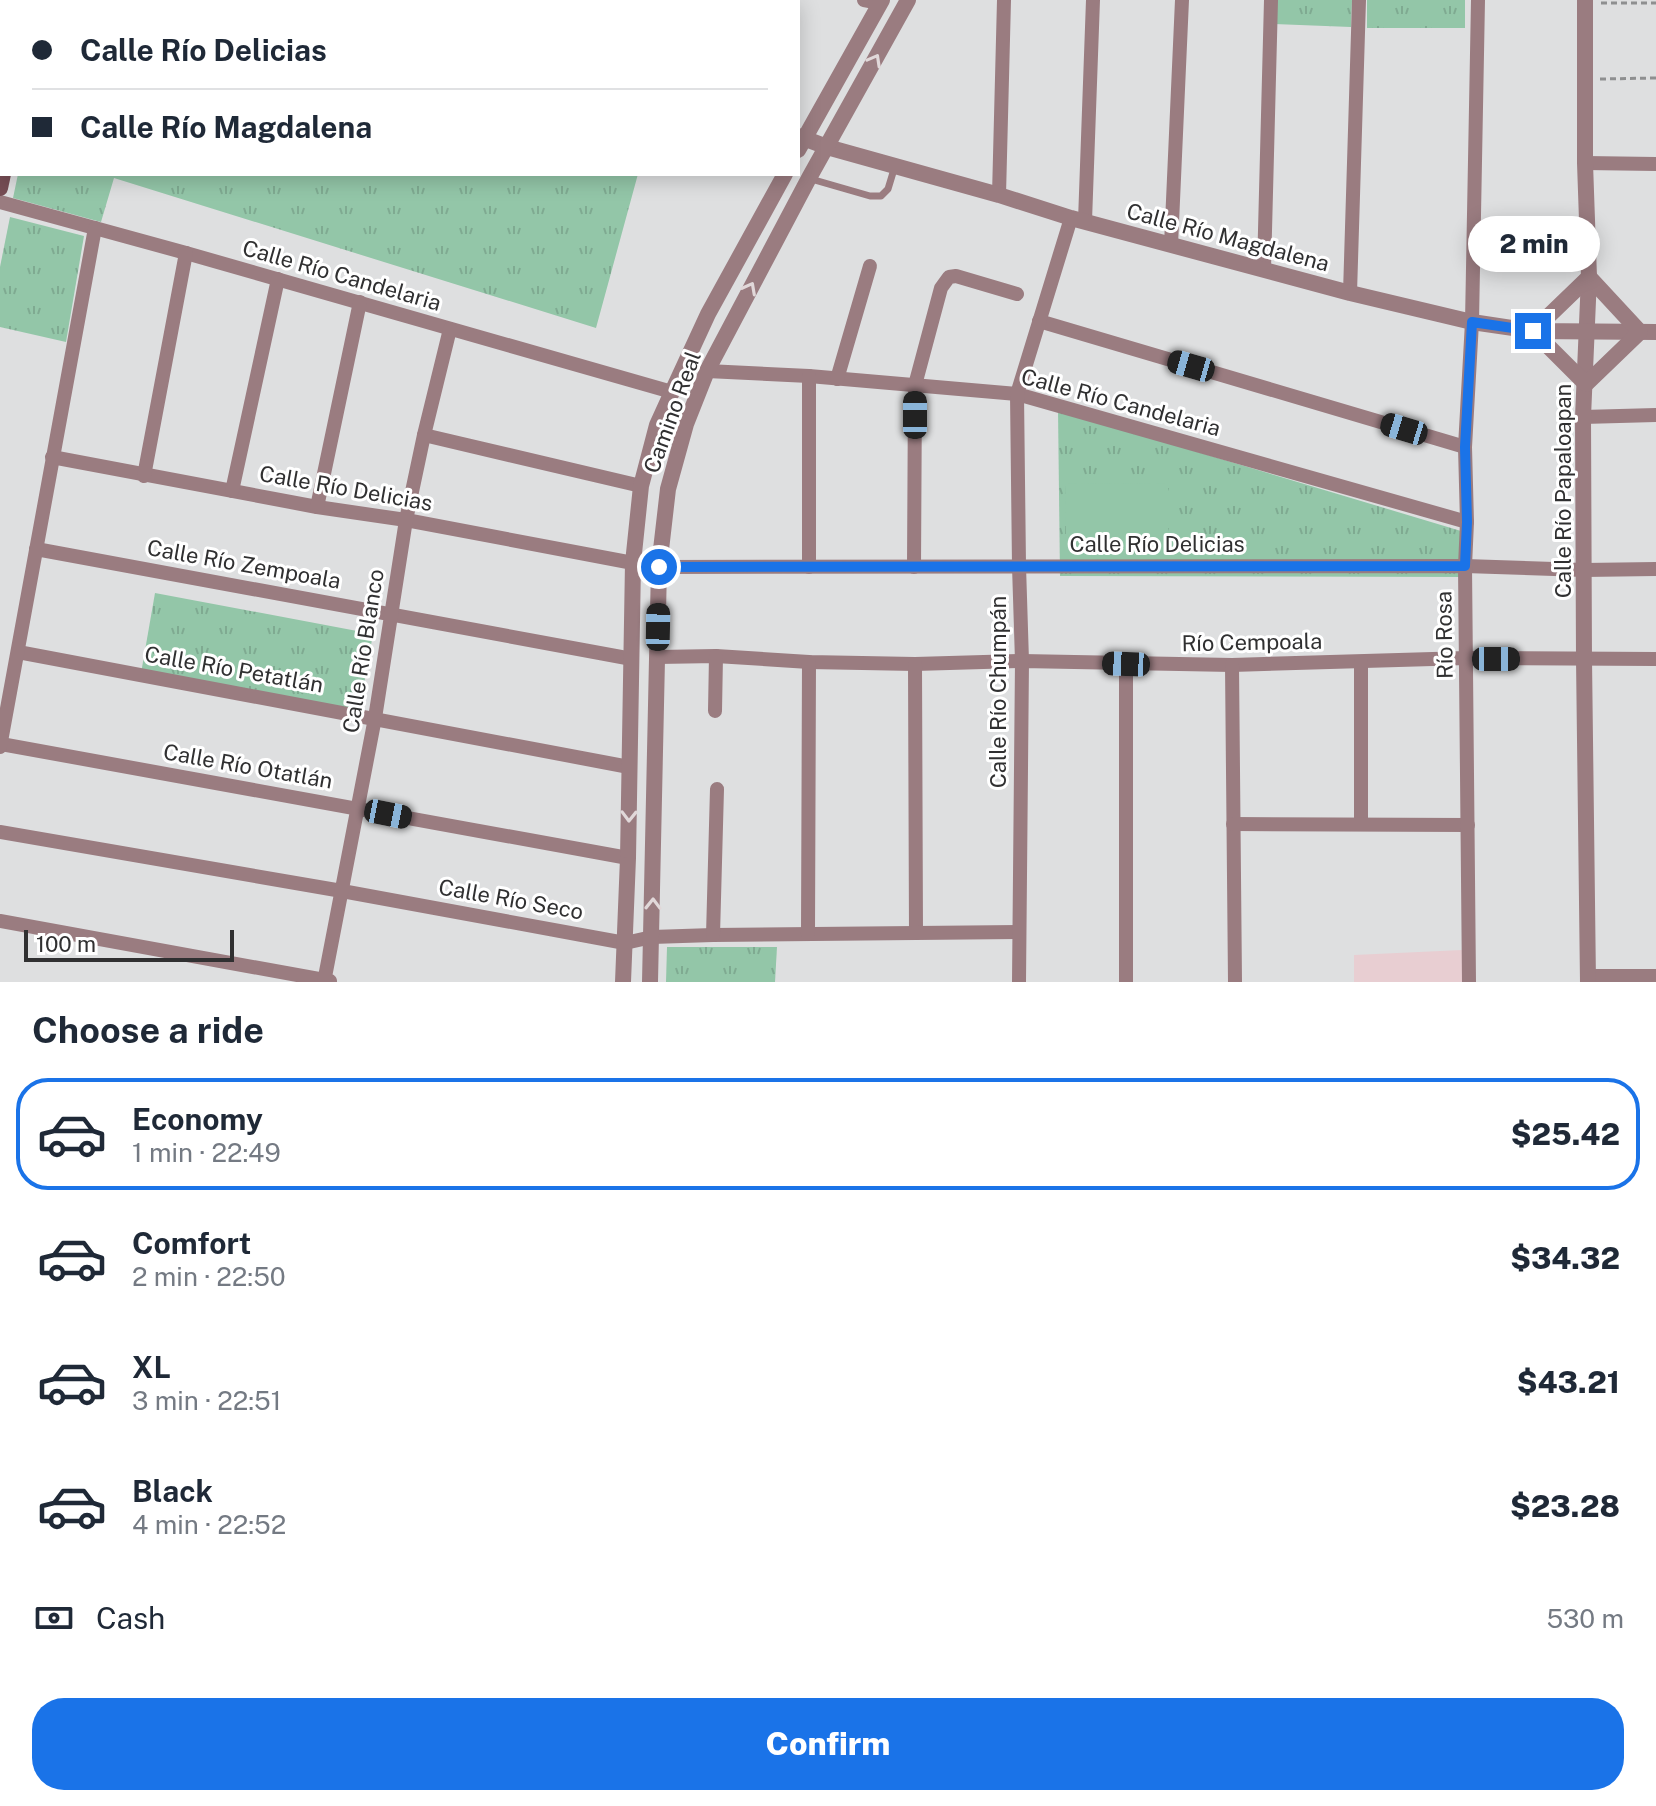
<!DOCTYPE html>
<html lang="en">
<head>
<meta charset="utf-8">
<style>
	:root { --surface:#fff; --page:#f2f2f3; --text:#1f2937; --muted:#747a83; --line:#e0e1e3; --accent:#1a73e8 }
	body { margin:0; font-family:"Public Sans",sans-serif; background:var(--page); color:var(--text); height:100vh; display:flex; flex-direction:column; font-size:30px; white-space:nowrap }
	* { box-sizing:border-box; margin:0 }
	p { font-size:26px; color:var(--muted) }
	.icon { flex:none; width:44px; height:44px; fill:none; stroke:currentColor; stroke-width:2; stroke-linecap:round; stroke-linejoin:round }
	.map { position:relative; height:982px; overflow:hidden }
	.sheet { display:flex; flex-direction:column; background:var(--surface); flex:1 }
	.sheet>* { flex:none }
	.banner { position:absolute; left:0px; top:0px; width:800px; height:176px; box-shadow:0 4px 20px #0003; display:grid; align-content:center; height:176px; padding:0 32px; background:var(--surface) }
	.scale { position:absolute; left:24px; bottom:20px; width:210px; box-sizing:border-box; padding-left:8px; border:4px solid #303031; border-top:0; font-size:22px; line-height:28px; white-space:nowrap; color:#303031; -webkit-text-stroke:6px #fff; paint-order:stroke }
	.end { position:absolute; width:36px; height:36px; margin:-18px; border:10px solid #1a73e8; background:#fff; box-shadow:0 0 0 4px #fff }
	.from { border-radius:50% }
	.bubble { position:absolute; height:56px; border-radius:28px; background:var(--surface); box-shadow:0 4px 20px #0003; font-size:26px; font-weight:800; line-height:56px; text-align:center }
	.car { position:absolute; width:24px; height:48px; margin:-24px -12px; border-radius:10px; box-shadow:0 0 6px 2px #0007; background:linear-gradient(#222 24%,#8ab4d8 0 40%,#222 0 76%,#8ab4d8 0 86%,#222 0) }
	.banner b { display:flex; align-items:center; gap:28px; height:76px; font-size:30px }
	.banner b+b { border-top:2px solid var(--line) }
	.banner i { width:20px; height:20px; background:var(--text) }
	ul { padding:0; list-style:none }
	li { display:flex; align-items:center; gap:24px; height:112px; margin:0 16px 12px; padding:0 16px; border:4px solid transparent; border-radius:32px }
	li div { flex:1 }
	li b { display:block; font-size:30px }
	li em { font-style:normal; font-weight:800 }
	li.selected { border-color:var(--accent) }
	li>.icon { width:72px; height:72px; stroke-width:1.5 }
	h2 { padding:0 32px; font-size:36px; line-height:96px }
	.pay { display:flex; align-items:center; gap:20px; height:88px; padding:0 32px; font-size:30px }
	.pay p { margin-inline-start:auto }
	.primary-button { display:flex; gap:16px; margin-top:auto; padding:16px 32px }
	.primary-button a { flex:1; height:92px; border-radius:32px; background:var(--accent); color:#fff; font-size:32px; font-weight:800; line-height:92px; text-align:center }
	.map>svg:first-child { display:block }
	.education { fill:#e8ced2 }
	.grass { fill:url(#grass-tufts) }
	.pitch { fill:#93c6a8 }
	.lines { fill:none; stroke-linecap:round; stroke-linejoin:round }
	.path { stroke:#8e8f90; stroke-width:3; stroke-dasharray:6 4; stroke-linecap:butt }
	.service { stroke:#9a7c80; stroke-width:7 }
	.minor { stroke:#9a7c80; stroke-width:14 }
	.tertiary { stroke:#9a7c80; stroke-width:16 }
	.secondary { stroke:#764d54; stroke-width:16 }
	.oneway { stroke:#e1d8d9 }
	.route { stroke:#1a73e8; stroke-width:10 }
	.labels { text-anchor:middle; stroke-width:6; stroke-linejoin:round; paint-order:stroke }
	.street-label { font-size:22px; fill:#303031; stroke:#fff }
</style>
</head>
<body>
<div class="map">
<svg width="1656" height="982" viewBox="0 0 1656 982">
	<defs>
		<pattern id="grass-tufts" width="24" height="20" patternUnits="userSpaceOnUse" patternTransform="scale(2)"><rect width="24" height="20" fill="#93c6a8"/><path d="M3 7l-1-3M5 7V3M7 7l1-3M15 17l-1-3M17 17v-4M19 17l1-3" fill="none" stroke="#7faa91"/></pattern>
	</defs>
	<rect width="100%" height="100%" fill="#dedfe0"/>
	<path class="education" d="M1462,950L1463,982H1354V955Z"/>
	<g class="grass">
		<path d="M1275,0H1352L1351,27L1274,24Z"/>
		<rect x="1367" y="0" width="98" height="28"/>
		<path d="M18,174H638L596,328L114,178L101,222L13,198Z"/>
		<path d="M10,217L84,236L66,342L0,327V267Z"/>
		<path d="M1058,410L1471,534L1470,577L1060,576Z"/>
		<path d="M155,593L373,634L358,718L140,679Z"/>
		<path d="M667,947H777L775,982H666Z"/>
	</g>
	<path class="pitch" d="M1065,483L1168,484V545L1066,546Z"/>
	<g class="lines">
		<g class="path">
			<path d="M1601,3H1656"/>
			<path d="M1600,79L1656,78"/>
		</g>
		<path class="service" d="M811,179L870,196H881L888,189L895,166"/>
		<g class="minor">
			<path d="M864,0L880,3"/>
			<path d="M381,2V0"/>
			<path d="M471,2V0"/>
			<path d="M563,2V0"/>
			<path d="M651,2V0"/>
			<path d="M748,2V0"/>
			<path d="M1585,163L1656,164"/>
			<path d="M999,195L1004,0"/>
			<path d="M0,202L186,253L672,392"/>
			<path d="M1085,221L1093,0"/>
			<path d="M1171,245L1182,0"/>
			<path d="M1264,269L1271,0"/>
			<path d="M1350,293L1359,0"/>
			<path d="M1039,321L1465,447"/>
			<path d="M707,371L809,376L1017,394L1467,522"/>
			<path d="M809,376V567"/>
			<path d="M837,379L870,266"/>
			<path d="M1583,417L1656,415"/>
			<path d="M424,435L641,486"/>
			<path d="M52,457L317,507L406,520L633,563"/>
			<path d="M144,476L186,253"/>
			<path d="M232,491L278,279"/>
			<path d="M317,507L360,302"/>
			<path d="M36,549L632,659"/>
			<path d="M659,567L1465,566L1584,570L1656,569"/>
			<path d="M914,567L915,385L941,288L949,277L956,276L1017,294"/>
			<path d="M18,652L629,767"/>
			<path d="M658,657L716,656L809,662L915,664L1022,661L1232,665L1467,658L1656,659"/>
			<path d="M1361,662V824"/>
			<path d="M915,664L916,933"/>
			<path d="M1232,665L1235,982"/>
			<path d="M715,711L716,656"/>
			<path d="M1,744L628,858"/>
			<path d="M0,747L95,228"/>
			<path d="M1233,824L1468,825"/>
			<path d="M0,832L342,891L625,943L652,937L713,935L1019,932"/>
			<path d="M0,921L330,981"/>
			<path d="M808,934L809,662"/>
			<path d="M713,935L717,789"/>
			<path d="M1588,976H1656"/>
			<path d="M324,982L375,718L406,520L424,435L450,329"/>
			<path d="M1019,982L1022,661L1019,566L1017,394L1071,218"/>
			<path d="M1126,982V664"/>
			<path d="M1469,982L1465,566L1467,522L1465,447L1472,322L1478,0"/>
		</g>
		<g class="tertiary">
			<path d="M319,0L326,2"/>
			<path d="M1585,0V163L1589,277L1583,417L1584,659L1588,982"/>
			<path d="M798,136L827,147L999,195L1071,218L1350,293L1472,322L1533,331L1656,332"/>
			<path d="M798,150L882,0"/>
			<path d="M1589,277L1640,332L1586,384L1533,331Z"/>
			<path d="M623,982L628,858L633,563L641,486L657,425L672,392L708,314L785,174"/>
			<path d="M650,982L659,567L668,489L686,424L707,371L809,178L908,0"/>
		</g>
		<g class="secondary">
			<path d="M35,2L36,0"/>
			<path d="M0,188L3,174"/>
		</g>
	</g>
	<defs><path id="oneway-chevron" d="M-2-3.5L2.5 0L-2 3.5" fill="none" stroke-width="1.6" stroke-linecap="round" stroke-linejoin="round" transform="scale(2)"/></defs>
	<g class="oneway">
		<use href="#oneway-chevron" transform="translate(875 60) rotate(-61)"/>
		<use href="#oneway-chevron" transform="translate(750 288) rotate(-62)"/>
		<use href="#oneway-chevron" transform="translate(629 816) rotate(91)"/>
		<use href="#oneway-chevron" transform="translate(653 904) rotate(-89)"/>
	</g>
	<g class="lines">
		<path class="route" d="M659,567L1465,566L1467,522L1465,447L1472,322L1533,331"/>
	</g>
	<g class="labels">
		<g class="street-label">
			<text transform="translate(1228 237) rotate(15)" y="8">Calle Río Magdalena</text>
			<text transform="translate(342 275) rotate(16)" y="8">Calle Río Candelaria</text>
			<text transform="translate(1121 402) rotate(15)" y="8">Calle Río Candelaria</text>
			<text transform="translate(672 412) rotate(-70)" y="8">Camino Real</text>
			<text transform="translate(346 488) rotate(10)" y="8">Calle Río Delicias</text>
			<text transform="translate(1563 491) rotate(-90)" y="8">Calle Río Papaloapan</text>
			<text x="1157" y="552">Calle Río Delicias</text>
			<text transform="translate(244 564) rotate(10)" y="8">Calle Río Zempoala</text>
			<text transform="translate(1444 635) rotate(-91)" y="8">Río Rosa</text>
			<text transform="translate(1252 642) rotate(-1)" y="8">Río Cempoala</text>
			<text transform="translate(363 651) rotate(-81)" y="8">Calle Río Blanco</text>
			<text transform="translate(234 669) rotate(10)" y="8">Calle Río Petatlán</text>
			<text transform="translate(998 692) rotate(-90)" y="8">Calle Río Chumpán</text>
			<text transform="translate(248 766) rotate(10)" y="8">Calle Río Otatlán</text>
			<text transform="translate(511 899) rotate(10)" y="8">Calle Río Seco</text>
		</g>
	</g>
</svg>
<div class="scale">100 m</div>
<i class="end from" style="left:659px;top:567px"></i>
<i class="end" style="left:1533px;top:331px"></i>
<div class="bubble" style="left:1468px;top:216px;width:132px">2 min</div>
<i class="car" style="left:1191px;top:366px;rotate:286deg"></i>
<i class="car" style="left:915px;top:415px;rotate:0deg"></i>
<i class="car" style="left:1404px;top:429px;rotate:287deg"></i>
<i class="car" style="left:658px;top:627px;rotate:1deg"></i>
<i class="car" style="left:1496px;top:659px;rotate:90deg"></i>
<i class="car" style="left:1126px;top:664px;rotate:272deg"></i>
<i class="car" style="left:388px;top:814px;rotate:101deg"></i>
<div class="banner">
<b><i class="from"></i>Calle Río Delicias</b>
<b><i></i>Calle Río Magdalena</b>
</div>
</div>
<section class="sheet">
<h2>Choose a ride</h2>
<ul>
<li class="selected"><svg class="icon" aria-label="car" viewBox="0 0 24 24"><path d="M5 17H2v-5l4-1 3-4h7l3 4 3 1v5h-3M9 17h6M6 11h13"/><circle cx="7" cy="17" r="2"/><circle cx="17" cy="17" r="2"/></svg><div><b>Economy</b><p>1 min · 22:49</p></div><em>$25.42</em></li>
<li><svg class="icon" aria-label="car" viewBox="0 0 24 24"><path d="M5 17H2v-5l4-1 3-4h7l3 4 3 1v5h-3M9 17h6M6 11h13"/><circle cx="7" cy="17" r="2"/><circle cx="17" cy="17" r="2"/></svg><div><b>Comfort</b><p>2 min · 22:50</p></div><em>$34.32</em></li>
<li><svg class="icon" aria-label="car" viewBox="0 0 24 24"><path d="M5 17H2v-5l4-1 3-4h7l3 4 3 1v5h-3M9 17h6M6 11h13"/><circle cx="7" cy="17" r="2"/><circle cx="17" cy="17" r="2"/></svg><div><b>XL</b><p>3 min · 22:51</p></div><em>$43.21</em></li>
<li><svg class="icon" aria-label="car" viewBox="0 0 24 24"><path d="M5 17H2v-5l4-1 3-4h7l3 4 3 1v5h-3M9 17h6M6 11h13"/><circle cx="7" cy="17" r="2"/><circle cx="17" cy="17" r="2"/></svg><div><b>Black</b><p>4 min · 22:52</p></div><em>$23.28</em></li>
</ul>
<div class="pay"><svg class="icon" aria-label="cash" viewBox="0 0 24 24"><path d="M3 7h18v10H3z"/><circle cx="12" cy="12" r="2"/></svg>Cash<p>530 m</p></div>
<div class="primary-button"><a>Confirm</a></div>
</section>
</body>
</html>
